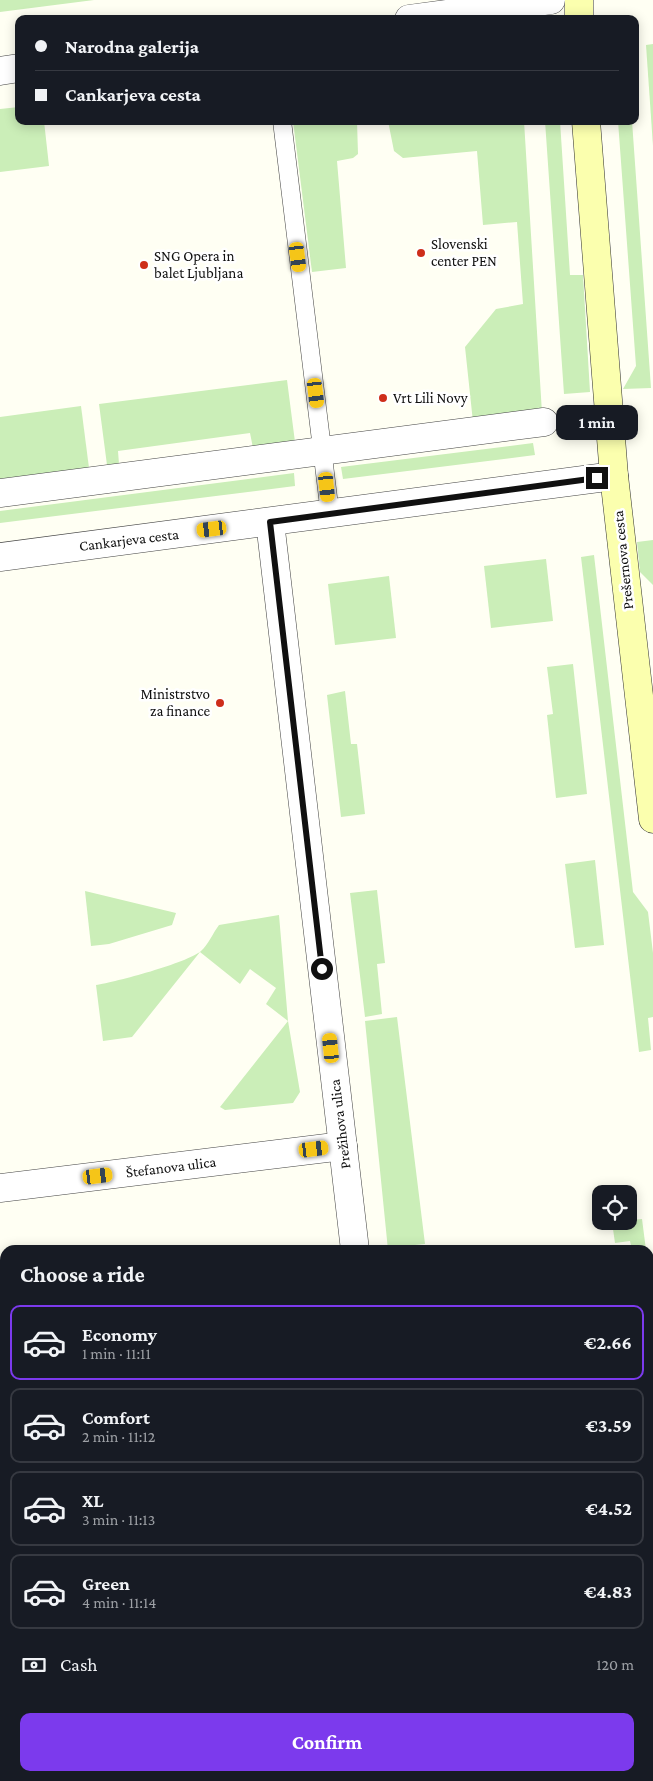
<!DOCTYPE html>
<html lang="en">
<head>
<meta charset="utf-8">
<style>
	:root { --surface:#171b24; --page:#20242c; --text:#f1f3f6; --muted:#9ea1a6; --line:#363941; --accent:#7c3aed }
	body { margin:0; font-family:"Crimson Pro",serif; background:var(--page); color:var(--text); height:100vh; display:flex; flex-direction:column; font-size:19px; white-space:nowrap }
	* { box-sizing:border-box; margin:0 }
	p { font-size:16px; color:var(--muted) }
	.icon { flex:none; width:28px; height:28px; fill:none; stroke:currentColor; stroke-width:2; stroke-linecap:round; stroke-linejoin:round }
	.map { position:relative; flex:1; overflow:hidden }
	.drawer { position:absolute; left:0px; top:1245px; width:654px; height:536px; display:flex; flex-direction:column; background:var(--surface); border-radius:15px 15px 0 0; box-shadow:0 2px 12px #0003 }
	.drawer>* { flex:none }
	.top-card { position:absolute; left:15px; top:15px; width:624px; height:110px; border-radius:10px; box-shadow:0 2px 12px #0003; display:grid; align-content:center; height:110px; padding:0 20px; background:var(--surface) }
	.buttons { position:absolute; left:592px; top:1185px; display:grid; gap:10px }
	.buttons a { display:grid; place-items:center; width:45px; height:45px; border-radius:10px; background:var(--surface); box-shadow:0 2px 12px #0003; font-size:25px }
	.end { position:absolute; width:22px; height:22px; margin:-11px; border:6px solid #101010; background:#fff; box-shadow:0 0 0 2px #fff }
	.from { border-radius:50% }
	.bubble { position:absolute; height:35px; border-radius:10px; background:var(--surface); box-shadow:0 2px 12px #0003; font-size:16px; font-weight:700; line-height:35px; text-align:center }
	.car { position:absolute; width:15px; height:30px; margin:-15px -8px; border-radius:6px; box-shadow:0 0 4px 1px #0007; background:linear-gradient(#f5c518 24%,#345 0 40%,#f5c518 0 76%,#345 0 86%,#f5c518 0) }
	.top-card b { display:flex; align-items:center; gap:18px; height:48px; font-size:19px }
	.top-card b+b { border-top:1px solid var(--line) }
	.top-card i { width:12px; height:12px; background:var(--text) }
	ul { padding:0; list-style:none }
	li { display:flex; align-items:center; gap:15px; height:75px; margin:0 10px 8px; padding:0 10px; border:2px solid var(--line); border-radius:10px }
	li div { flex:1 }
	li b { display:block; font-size:19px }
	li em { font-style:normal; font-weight:700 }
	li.current { border-color:var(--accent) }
	li>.icon { width:45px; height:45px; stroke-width:1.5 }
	h2 { padding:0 20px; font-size:22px; line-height:60px }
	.pay { display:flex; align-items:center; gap:12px; height:55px; padding:0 20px; font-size:19px }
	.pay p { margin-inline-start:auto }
	.cta { display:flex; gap:10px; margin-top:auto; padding:10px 20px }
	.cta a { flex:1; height:58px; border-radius:10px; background:var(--accent); color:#fff; font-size:20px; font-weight:700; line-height:58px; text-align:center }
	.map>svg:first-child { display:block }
	.green { fill:#cbeeb8 }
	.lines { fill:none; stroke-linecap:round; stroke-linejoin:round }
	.lane-casing { stroke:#434343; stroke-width:19 }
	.street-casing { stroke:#434343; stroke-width:29 }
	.secondary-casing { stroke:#323232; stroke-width:29 }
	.lane { stroke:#fff; stroke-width:18 }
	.street { stroke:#fff; stroke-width:28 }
	.secondary { stroke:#fbffae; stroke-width:28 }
	.route { stroke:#101010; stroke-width:6 }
	.poi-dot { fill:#ce2e1a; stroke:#fff; stroke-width:2 }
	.labels { text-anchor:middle; stroke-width:5; stroke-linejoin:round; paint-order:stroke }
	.poi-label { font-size:15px; fill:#101010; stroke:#fff; text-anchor:start }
	.street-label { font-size:15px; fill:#101010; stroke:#fff }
</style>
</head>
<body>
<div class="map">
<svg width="653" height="1781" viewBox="0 0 653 1781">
	<rect width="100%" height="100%" fill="#fffff3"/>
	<g class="green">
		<path d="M0,0H94L0,12Z"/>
		<path d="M653,44V146L646,45Z"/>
		<path d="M19,107V121H44L49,166L0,172V109Z"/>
		<path d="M293,121H357L358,154L353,158L337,161L346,268L312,272Z"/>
		<path d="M388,121H524L542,413L473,422L465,347L496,309L523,304L517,222L483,225L477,151L403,158L394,151Z"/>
		<path d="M545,121H560L570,275H583L590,392L564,394Z"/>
		<path d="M618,121H632L651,388L623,389L636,366Z"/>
		<path d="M287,380L295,442L253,448L250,433L118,451L119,464L107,465L99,404Z"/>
		<path d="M81,406L89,468L0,479V417Z"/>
		<path d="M533,443L535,455L343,479L341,467Z"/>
		<path d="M294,473L295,486L0,523V511Z"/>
		<path d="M653,540V585L640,572L637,542Z"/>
		<path d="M594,555L633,892L648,912L653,953V1017L648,1018L651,1050L639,1052L581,557Z"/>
		<path d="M546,559L553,621L491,628L484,566Z"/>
		<path d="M389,576L396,638L335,645L328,584Z"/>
		<path d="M573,664L587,794L556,798L547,715L553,714L547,667Z"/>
		<path d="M345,691L351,744H357L365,814L341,817L327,695Z"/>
		<path d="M595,860L604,945L575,948L565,864Z"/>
		<path d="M377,890L385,963L377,964L382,1014L365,1017L350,893Z"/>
		<path d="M85,891L176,913L172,925L109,944L91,946Z"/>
		<path d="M279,915L288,1021L300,1092L293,1103L225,1110L220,1107L288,1021L266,1004L276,988L250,969L240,984L200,952L132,1037L103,1041L96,985C116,982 187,963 201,951C208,945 213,933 219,925Z"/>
		<path d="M397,1017L425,1244L415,1245V1250H388L365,1021Z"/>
		<path d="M642,1219L646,1250H632L630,1241L615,1243L612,1222Z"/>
		<path d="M501,1776L502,1781H199L198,1777Z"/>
	</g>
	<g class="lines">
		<defs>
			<path id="lane" d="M282,121L330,514"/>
			<g id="street">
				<path d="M409,19L551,0"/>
				<path d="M0,71L19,68"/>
				<path d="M0,493L544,422"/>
				<path d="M270,522L355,1250"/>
				<path d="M0,557L614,476"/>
				<path d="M0,1188L343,1146"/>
				<path d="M649,1501L653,1500"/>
				<path d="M0,1577L5,1576"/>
			</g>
			<g id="secondary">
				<path d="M579,0V19"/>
				<path d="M586,121L614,476L653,819"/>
			</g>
		</defs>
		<use href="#lane" class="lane-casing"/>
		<use href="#street" class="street-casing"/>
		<use href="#secondary" class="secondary-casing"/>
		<use href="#lane" class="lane"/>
		<use href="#street" class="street"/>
		<use href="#secondary" class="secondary"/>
	</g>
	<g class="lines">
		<path class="route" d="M322,969L270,522L597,478"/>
	</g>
	<g class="poi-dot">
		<circle cx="421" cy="253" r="5"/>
		<circle cx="144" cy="265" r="5"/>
		<circle cx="383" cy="398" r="5"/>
		<circle cx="220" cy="703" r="5"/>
	</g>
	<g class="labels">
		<g class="poi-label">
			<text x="431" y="249">Slovenski<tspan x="431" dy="17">center PEN</tspan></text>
			<text x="154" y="261">SNG Opera in<tspan x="154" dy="17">balet Ljubljana</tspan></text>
			<text x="393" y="403">Vrt Lili Novy</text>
			<text x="210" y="699" text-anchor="end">Ministrstvo<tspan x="210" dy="17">za finance</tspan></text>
		</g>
		<g class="street-label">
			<text transform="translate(129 540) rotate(-7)" y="5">Cankarjeva cesta</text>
			<text transform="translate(623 560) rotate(-96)" y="5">Prešernova cesta</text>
			<text transform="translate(340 1124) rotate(-97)" y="5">Prežihova ulica</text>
			<text transform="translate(171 1167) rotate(-7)" y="5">Štefanova ulica</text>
		</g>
	</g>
</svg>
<div class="buttons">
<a><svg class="icon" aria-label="locate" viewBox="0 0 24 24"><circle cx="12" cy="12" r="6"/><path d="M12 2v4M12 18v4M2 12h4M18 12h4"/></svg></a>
</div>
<i class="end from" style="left:322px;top:969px"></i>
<i class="end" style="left:597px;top:478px"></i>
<div class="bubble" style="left:556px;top:405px;width:82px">1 min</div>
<i class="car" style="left:298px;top:257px;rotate:173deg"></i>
<i class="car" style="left:316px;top:393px;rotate:173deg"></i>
<i class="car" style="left:327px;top:487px;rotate:174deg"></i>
<i class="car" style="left:212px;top:529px;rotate:263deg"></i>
<i class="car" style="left:331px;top:1048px;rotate:354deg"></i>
<i class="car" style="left:314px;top:1149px;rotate:83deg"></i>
<i class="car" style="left:98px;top:1176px;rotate:83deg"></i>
<div class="top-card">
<b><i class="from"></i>Narodna galerija</b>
<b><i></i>Cankarjeva cesta</b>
</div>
<section class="drawer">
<h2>Choose a ride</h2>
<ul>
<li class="current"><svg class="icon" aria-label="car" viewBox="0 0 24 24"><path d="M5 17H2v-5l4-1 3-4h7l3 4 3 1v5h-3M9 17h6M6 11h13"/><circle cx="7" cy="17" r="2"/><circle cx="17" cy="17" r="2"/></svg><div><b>Economy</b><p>1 min · 11:11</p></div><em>€2.66</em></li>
<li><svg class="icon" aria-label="car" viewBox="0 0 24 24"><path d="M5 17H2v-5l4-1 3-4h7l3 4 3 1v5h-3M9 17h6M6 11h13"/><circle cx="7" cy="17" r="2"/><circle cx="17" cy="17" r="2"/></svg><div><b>Comfort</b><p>2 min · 11:12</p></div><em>€3.59</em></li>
<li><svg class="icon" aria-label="car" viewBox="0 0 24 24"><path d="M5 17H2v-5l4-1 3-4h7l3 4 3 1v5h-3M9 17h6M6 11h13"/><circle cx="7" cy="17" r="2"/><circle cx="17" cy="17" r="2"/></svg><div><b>XL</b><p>3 min · 11:13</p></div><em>€4.52</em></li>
<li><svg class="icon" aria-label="car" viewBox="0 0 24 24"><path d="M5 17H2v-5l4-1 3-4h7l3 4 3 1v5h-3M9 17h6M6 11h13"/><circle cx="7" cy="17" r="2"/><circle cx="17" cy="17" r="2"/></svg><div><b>Green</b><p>4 min · 11:14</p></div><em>€4.83</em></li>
</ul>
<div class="pay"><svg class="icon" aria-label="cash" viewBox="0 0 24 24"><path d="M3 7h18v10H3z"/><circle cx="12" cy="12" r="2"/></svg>Cash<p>120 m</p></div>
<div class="cta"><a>Confirm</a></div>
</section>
</div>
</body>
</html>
